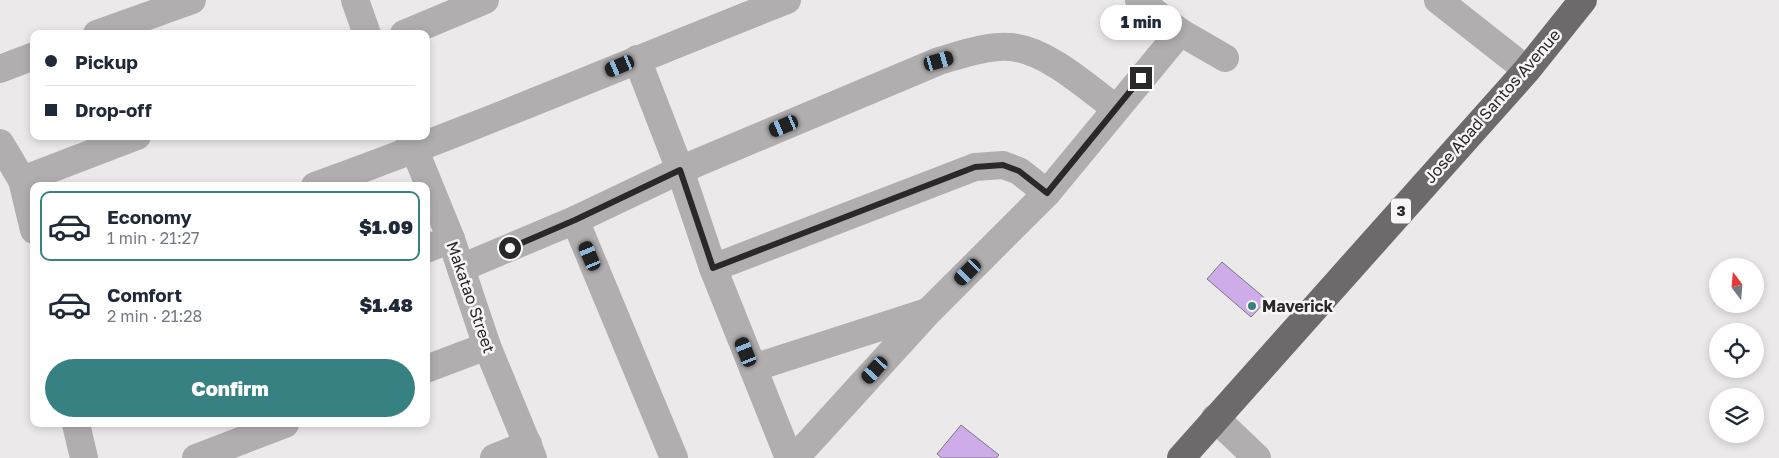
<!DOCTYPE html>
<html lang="en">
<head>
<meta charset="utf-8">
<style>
	:root { --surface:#fff; --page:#f6f6f7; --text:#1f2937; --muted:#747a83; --line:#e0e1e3; --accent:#388182 }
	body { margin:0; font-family:"Golos Text",sans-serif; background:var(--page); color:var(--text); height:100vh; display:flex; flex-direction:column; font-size:19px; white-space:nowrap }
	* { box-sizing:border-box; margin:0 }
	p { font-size:16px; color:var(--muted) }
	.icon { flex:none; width:28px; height:28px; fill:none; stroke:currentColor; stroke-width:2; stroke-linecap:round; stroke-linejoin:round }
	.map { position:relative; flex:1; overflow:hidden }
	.drawer { position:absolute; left:30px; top:182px; width:400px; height:245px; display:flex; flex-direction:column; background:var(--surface); border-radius:10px; box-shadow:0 2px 8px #0003 }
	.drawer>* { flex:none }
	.banner { position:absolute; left:30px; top:30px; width:400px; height:110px; border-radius:10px; box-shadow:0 2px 8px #0003; display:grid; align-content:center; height:110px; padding:0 15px; background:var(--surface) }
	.needle { width:32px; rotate:344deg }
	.fabs { position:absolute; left:1709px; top:258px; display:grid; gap:10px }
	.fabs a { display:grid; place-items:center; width:55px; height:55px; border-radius:50%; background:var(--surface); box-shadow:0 2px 8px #0003; font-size:25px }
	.end { position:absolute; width:22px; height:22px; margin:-11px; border:6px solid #2a292a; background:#fff; box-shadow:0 0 0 2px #fff }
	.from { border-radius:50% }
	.bubble { position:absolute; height:35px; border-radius:18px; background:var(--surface); box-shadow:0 2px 8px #0003; font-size:16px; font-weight:800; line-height:35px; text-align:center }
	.car { position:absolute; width:15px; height:30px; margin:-15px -8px; border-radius:6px; box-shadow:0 0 4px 1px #0007; background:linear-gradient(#222 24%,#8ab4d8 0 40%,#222 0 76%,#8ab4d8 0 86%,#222 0) }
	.banner b { display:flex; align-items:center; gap:18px; height:48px; font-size:19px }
	.banner b+b { border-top:1px solid var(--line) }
	.banner i { width:12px; height:12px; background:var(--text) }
	ul { padding:9px 0 0; list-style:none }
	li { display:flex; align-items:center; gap:15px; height:70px; margin:0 10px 8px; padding:0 5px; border:2px solid transparent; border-radius:10px }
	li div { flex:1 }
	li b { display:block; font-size:19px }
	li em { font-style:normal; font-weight:800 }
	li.on { border-color:var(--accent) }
	li>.icon { width:45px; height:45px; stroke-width:1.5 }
	.cta { display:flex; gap:10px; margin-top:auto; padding:10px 15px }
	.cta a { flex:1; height:58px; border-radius:30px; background:var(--accent); color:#fff; font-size:20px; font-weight:800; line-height:58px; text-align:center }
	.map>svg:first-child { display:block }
	.building { fill:#ceace9; stroke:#7a797c }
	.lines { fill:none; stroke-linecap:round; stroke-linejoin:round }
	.street { stroke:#b0aeae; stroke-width:28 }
	.highway { stroke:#6d6a6b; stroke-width:28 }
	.route { stroke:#2a292a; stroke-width:6 }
	.poi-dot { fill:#388182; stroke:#f9f6f8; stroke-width:2 }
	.labels { text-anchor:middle; stroke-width:5; stroke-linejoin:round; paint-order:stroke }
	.shield { fill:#f9f6f8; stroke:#686668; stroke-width:1 }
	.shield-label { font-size:15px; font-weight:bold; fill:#2a292a }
	.street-label { font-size:16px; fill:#2a292a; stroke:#f9f6f8 }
	.poi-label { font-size:16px; font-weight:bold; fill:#2a292a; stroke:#f9f6f8; text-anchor:start }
</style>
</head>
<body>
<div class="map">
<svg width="1779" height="458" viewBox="0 0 1779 458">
	<rect width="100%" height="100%" fill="#ece9eb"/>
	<g class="building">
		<path d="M1222,262L1267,300L1251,317L1207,279Z"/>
		<path d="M961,425L999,455L996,458H942L937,454Z"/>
	</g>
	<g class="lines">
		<g class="street">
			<path d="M355,0L367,34"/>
			<path d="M1438,0L1527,70"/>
			<path d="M1180,32L1225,58"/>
			<path d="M97,34L192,0"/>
			<path d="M404,34L485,0"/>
			<path d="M637,59L680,170L713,268L789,458"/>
			<path d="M0,69L34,56"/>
			<path d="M409,136L451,239L487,346L533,458"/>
			<path d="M0,143L22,180L34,230"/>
			<path d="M22,180L137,136"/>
			<path d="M315,186C474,129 629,62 787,0"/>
			<path d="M575,220L674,458"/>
			<path d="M426,249L451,239"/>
			<path d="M461,268L575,220L680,170L939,61C960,55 989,45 1010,47C1047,50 1087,87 1115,108"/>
			<path d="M713,268L975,167L1003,165L1019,171L1047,193"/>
			<path d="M753,368L927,312"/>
			<path d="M426,369L487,346"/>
			<path d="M1215,418L1257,458"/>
			<path d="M76,424L84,458"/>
			<path d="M196,458L285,424"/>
			<path d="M494,458L528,444"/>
			<path d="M795,458L928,312L1047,193L1180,32L1139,0"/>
		</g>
		<path class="highway" d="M1181,458L1527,70L1583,0"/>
	</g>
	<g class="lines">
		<path class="route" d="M510,248L575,220L680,170L713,268L975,167L1003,165L1019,171L1047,193L1141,78"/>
	</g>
	<circle class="poi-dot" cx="1252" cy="306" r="5"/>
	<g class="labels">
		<rect class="shield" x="1391" y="198.5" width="20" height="25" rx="4"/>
		<g class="shield-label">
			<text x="1401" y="216">3</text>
		</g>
		<g class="street-label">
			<text transform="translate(1492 106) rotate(-49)" y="6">Jose Abad Santos Avenue</text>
			<text transform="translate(471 297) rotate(71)" y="6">Makatao Street</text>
		</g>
		<g class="poi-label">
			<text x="1262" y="312">Maverick</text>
		</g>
	</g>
</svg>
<div class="fabs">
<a><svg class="needle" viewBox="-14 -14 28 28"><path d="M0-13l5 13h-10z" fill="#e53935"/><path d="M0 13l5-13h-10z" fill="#747a83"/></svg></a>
<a><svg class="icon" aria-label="locate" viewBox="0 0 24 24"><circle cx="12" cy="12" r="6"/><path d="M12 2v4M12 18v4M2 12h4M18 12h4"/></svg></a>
<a><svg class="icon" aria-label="layers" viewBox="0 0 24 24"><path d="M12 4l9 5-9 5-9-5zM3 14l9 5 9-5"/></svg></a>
</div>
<i class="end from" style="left:510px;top:248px"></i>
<i class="end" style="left:1141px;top:78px"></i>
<div class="bubble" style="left:1100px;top:5px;width:82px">1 min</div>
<i class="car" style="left:939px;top:61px;rotate:74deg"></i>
<i class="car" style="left:620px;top:66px;rotate:247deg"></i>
<i class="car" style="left:784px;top:126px;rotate:247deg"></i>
<i class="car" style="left:590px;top:256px;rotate:337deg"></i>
<i class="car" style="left:968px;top:272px;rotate:225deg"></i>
<i class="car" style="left:746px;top:352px;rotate:338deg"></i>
<i class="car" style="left:875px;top:370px;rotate:222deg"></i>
<div class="banner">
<b><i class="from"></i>Pickup</b>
<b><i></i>Drop-off</b>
</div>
<section class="drawer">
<ul>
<li class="on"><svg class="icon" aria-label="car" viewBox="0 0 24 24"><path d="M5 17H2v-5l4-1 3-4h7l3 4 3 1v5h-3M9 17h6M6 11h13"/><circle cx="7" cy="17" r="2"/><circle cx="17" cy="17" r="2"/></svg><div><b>Economy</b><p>1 min · 21:27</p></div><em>$1.09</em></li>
<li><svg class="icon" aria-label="car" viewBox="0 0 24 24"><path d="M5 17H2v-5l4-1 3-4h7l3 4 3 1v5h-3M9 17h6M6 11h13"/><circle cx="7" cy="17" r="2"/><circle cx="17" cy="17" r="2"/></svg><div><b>Comfort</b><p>2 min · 21:28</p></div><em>$1.48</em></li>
</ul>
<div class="cta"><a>Confirm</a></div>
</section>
</div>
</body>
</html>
